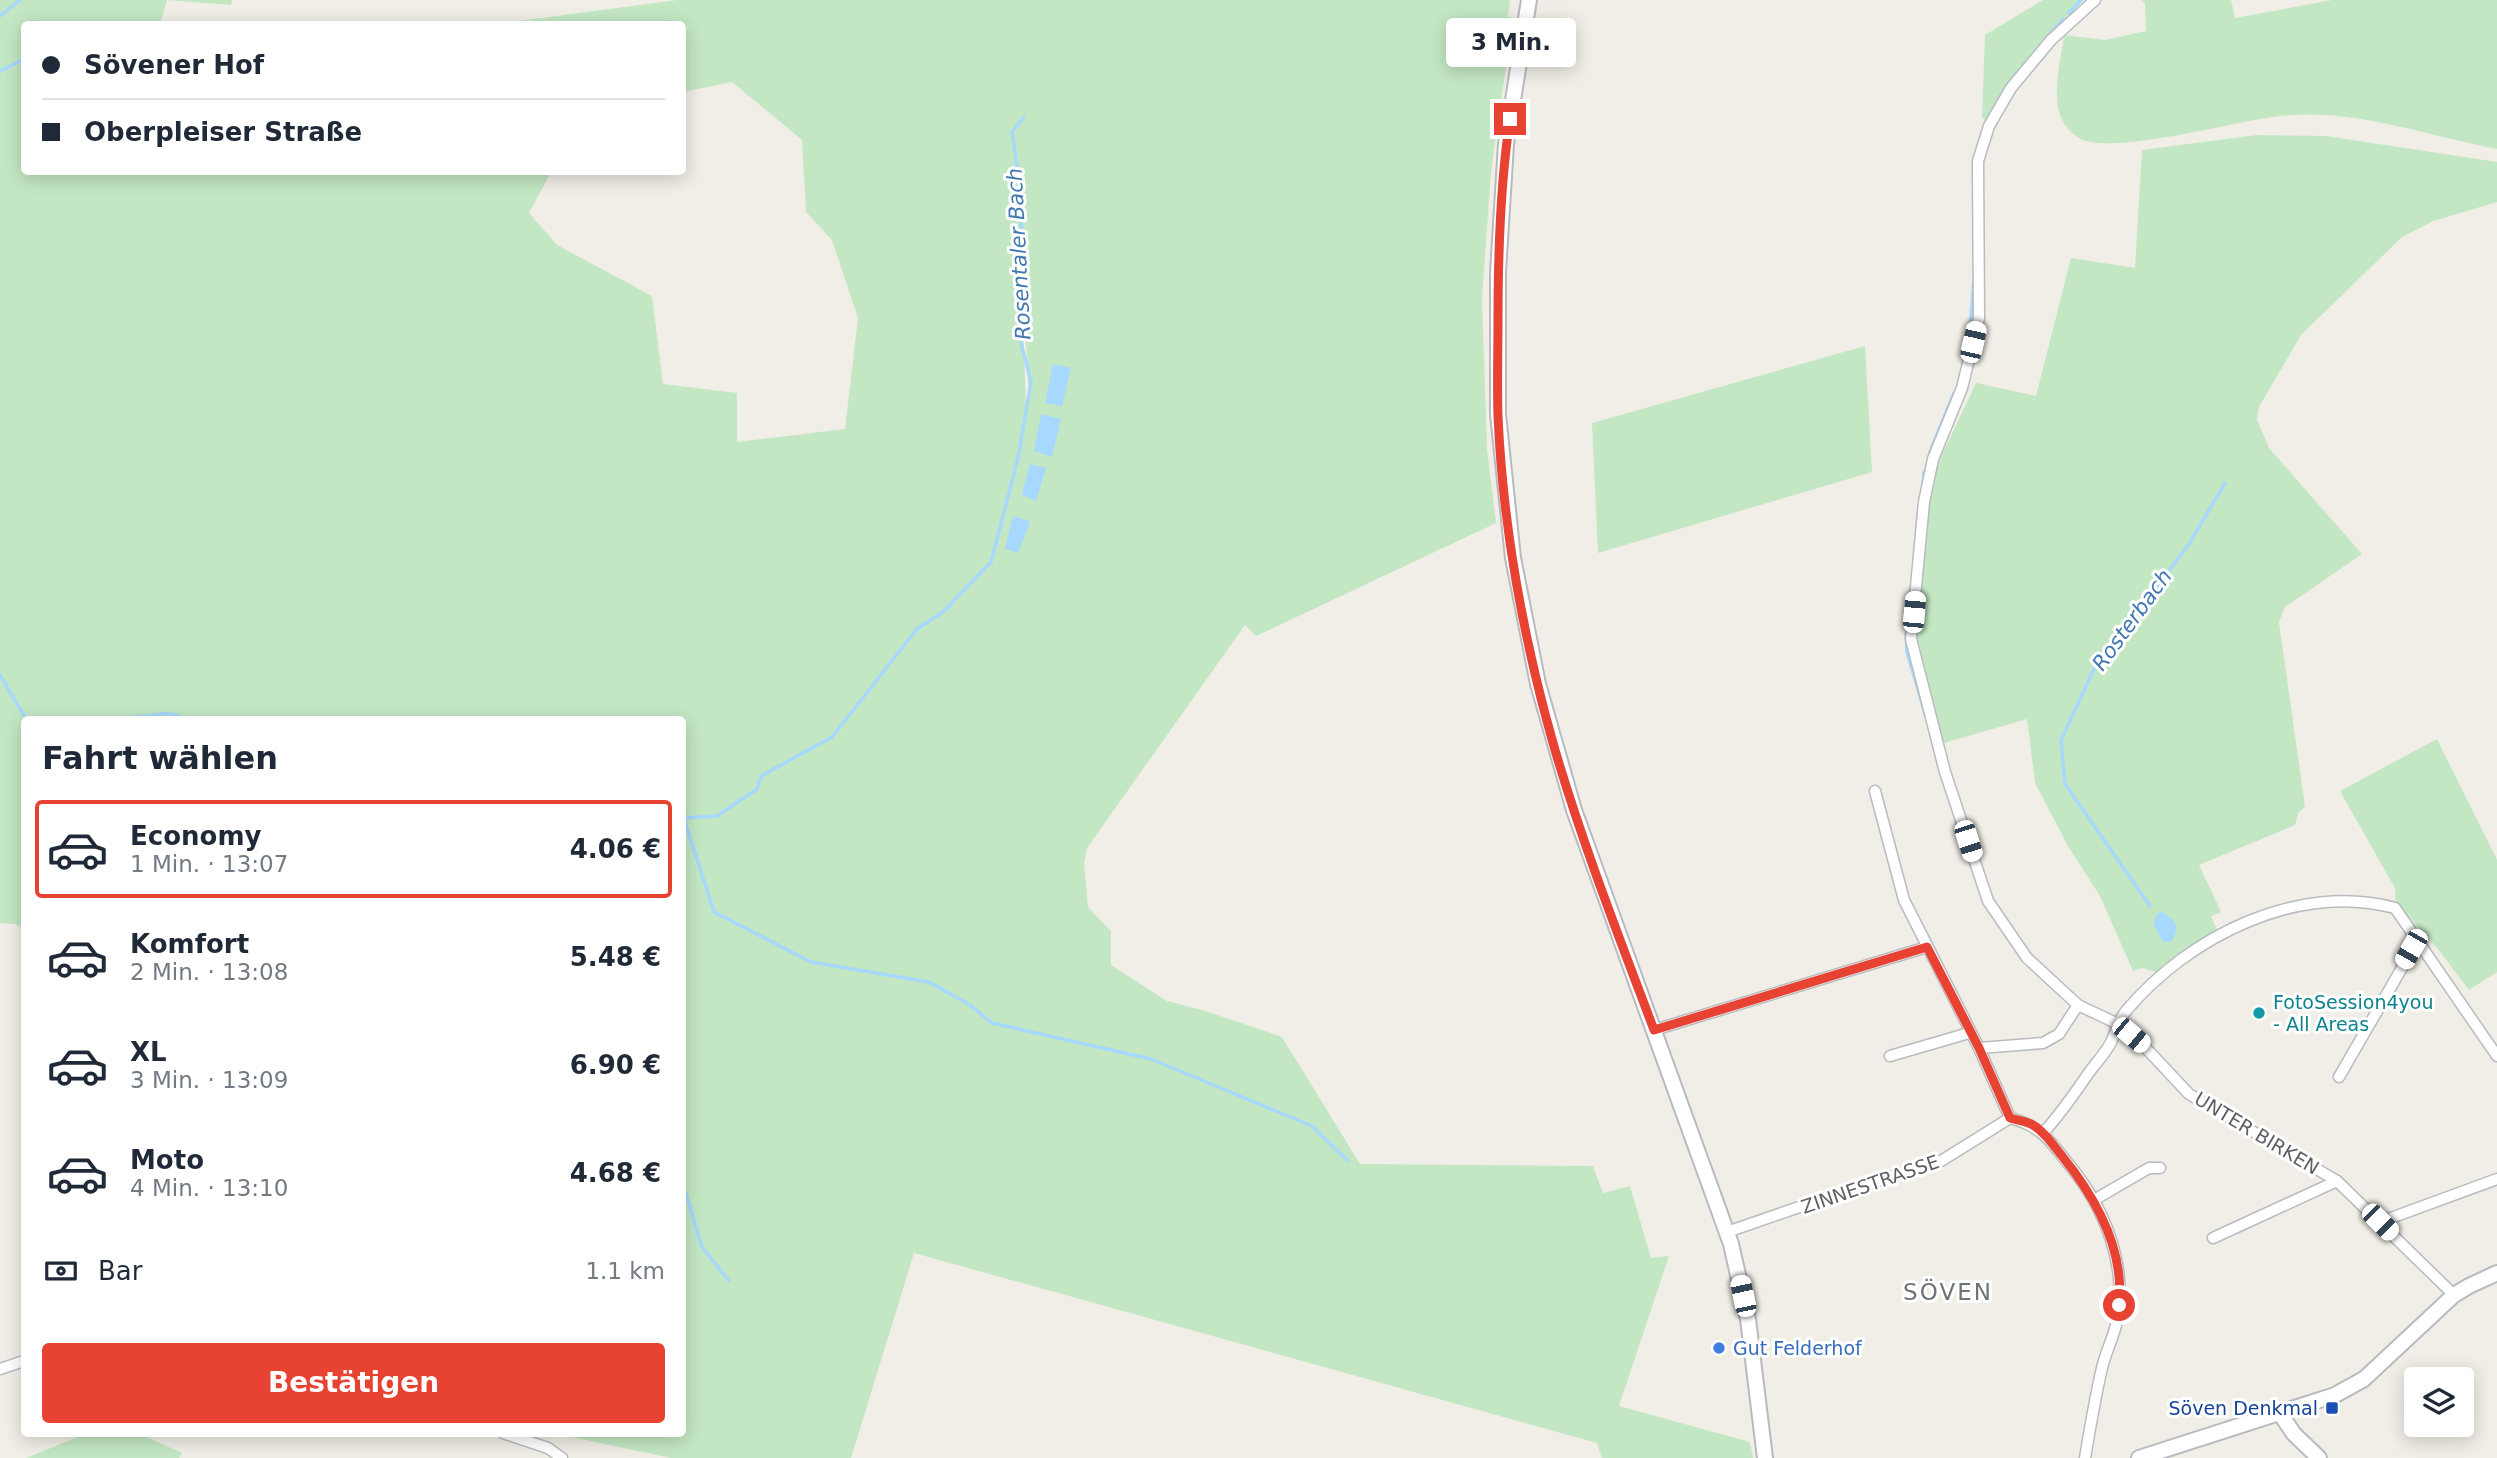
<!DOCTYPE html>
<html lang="de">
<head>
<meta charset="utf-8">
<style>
	:root { --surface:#fff; --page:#f2f2f3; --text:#1f2937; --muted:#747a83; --line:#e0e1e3; --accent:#e84233 }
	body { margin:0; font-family:"DejaVu Sans",sans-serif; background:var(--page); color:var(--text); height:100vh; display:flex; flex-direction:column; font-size:26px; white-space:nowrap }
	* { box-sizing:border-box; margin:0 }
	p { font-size:23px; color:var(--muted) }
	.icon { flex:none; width:38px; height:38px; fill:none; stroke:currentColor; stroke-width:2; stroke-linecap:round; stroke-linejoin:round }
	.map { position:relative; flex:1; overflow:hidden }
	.drawer { position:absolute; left:21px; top:716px; width:665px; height:721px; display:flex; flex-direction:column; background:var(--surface); border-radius:7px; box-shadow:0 4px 18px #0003 }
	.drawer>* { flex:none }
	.hud { position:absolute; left:21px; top:21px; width:665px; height:154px; border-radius:7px; box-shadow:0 4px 18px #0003; display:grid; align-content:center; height:154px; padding:0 21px; background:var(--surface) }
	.controls { position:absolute; left:2404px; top:1367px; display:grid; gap:14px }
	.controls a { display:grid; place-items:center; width:70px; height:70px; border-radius:7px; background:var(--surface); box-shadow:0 4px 18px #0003; font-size:35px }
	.end { position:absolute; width:32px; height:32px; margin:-16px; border:9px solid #e84233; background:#fff; box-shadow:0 0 0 4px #fff }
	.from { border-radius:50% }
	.bubble { position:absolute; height:49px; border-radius:7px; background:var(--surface); box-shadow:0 4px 18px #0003; font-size:23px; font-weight:800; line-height:49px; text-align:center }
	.car { position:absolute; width:21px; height:42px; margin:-21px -10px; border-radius:9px; box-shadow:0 0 5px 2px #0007; background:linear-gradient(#fff 24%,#345 0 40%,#fff 0 76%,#345 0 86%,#fff 0) }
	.hud b { display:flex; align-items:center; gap:24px; height:66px; font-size:26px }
	.hud b+b { border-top:2px solid var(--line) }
	.hud i { width:18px; height:18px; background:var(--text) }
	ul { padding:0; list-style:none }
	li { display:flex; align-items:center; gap:21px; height:98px; margin:0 14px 10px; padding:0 7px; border:4px solid transparent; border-radius:7px }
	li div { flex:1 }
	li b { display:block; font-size:26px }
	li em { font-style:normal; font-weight:800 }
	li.current { border-color:var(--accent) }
	li>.icon { width:63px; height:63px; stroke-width:1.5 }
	h2 { padding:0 21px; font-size:32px; line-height:84px }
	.pay { display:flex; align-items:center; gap:18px; height:77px; padding:0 21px; font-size:26px }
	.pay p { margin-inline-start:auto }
	.primary-button { display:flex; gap:14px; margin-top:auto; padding:14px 21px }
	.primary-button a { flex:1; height:80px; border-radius:7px; background:var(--accent); color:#fff; font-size:28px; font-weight:800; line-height:80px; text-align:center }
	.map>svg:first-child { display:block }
	.green { fill:#c3e7c3; fill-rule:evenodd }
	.water { fill:#a7d8fe }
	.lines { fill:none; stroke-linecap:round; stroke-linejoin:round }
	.stream { stroke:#a7d8fe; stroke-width:3.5 }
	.street-casing { stroke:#b8bbbf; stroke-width:13 }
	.secondary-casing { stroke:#b7babf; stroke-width:18 }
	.street { stroke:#fff; stroke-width:10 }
	.secondary { stroke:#fff; stroke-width:14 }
	.route { stroke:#e84233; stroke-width:9 }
	.culture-dot { fill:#0f9aa8; stroke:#fff; stroke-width:2.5 }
	.shop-dot { fill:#3f7fe0; stroke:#fff; stroke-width:2.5 }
	.transit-dot { fill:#1a4fb4; stroke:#fff; stroke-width:2.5 }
	.labels { text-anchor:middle; stroke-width:6; stroke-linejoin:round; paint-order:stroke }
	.culture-label { font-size:19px; fill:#0d838f; stroke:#fff; text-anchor:start }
	.street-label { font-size:19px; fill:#5d6166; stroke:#fff }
	.shop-label { font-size:19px; fill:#366cbe; stroke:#fff; text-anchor:start }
	.transit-label { font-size:19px; fill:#164399; stroke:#fff; text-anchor:end }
	.water-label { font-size:21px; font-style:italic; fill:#4278b1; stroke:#fff }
	.quarter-label { font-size:23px; letter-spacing:2px; fill:#6e7378; stroke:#fff }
</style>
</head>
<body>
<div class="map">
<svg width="2497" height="1458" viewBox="0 0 2497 1458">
	<rect width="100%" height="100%" fill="#f0eee6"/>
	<g class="green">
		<path d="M0,0H232L231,5L167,0L160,24H24V172H551L529,213L557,245L652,296L663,384L737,393V442L845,429L858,318L832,240L806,212L802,140L732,82L683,92L682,24H496L677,0H1510L1508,16L1513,18L1491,172L1482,298L1487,449L1496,523L1256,636L1245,625L1087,848L1084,864L1088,907L1111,931V965L1167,1001L1206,1011L1282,1037L1360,1164L1593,1166L1603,1193L1630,1186L1651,1258L1669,1256L1619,1406L1750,1442L1753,1458H1602L1597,1443L914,1253L851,1458H671L572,1437L573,1433H682V719H24V929L15,924L0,923ZM1023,300L1029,394L1026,406L1022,300Z"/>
		<path d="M2043,0H2081L2005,90L1986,122L1982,117L1985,35Z"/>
		<path d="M2142,0H2231L2235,18L2332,0H2497V149C2422,135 2350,106 2272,117C2235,122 2107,156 2079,138C2044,117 2060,69 2064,35L2105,40L2146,31L2145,4Z"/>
		<path d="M2257,135L2326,136L2497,162V202L2433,221L2402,237L2301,335L2259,407L2257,420L2269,448L2362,554L2285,607L2279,622L2305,807L2298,813L2295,825L2199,865L2221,912L2211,916L2217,930L2156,972L2142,968L2133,971L2100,896L2068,846L2035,783L2027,719L1944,743L1922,675L1917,635L1928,498L1941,457L1976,383L2036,396L2071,258L2135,268L2142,150Z"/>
		<path d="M1865,346L1872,472L1598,553L1592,423Z"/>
		<path d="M2437,739L2497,860V972L2469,990L2438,949L2396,902L2395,888L2340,791Z"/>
		<path d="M88,1433H137L182,1453L179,1458H26Z"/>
	</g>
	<g class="water">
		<path d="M1053,364L1071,368L1062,406L1045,403Z"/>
		<path d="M1041,414L1061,419L1052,457L1034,451Z"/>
		<path d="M1030,464L1046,468L1036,501L1022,495Z"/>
		<path d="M1013,516L1030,521L1018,553L1005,549Z"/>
		<path d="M2161,912C2177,918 2180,929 2171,942H2163L2153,924L2157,914Z"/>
	</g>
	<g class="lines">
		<g class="stream">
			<path d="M2069,13L2081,0"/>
			<path d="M0,16L20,0"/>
			<path d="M0,71L24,59"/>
			<path d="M2014,77L2063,19"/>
			<path d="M1989,116L2002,95"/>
			<path d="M1969,341L1974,279"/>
			<path d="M1930,452L1954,393"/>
			<path d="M1923,486L1924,472"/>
			<path d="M1907,620L1911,588"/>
			<path d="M1906,634L1907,652L1927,720"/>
			<path d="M0,675L26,719"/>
			<path d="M133,719L136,716C157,719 164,707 184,719"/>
			<path d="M682,818L717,816L757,789L761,776L832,737L917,629L943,612L991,562L1018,458L1031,382L1020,339L1025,319L1023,257L1017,166L1012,132L1024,117"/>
			<path d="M684,819L714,912L811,962L929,982L970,1005L992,1023L1151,1059L1312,1126L1347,1160"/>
			<path d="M2150,906L2065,784L2061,740L2101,654L2142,607L2189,544L2225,483"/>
			<path d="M682,1190L686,1194L702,1247L729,1281"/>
		</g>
		<defs>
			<g id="street">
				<path d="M2095,0L2051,40L2011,88L1989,126L1978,161L1979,318L1962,388L1933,459L1924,502L1911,639L1945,772L1988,901L2027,958L2078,1005L2118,1024L2143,1045L2189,1094L2337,1181L2454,1295"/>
				<path d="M1875,791L1904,900L1979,1048L2010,1118"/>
				<path d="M1654,1030L1927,947"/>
				<path d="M1979,1048L2043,1043L2059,1034L2078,1005"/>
				<path d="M1890,1056L1969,1033"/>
				<path d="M2339,1077L2418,940"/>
				<path d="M2043,1133C2060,1115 2074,1094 2088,1074C2095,1064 2104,1055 2110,1044C2116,1033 2118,1020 2126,1011C2189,936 2298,882 2395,908L2497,1056"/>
				<path d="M2094,1200L2149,1168H2160"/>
				<path d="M2380,1222L2497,1179"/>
				<path d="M1727,1232L1843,1192L1941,1161L2010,1118C2044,1127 2050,1142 2071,1167C2105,1209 2126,1263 2118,1317C2115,1334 2106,1351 2102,1368C2095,1398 2090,1428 2085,1458"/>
				<path d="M2213,1238L2337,1181"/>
				<path d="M0,1369L24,1361"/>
				<path d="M503,1433L548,1448L562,1458"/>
			</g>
			<g id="secondary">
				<path d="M1529,0L1506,144L1498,272V414L1513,558L1538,684L1574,810L1731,1244L1748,1319L1765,1458"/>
				<path d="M2279,1412L2294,1434L2319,1458"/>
				<path d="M2139,1458L2335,1395L2364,1379L2454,1295L2469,1286L2497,1273"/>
			</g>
		</defs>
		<use href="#street" class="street-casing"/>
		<use href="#secondary" class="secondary-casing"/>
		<use href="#street" class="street"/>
		<use href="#secondary" class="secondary"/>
	</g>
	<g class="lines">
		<path class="route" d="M1510,119C1500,185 1498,254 1498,320C1498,352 1497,384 1498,416C1503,528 1524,642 1555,750C1583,845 1619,937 1654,1030L1927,947L1979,1048L2010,1118C2017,1120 2025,1121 2031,1124C2044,1131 2053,1145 2062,1156C2096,1198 2125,1249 2119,1305"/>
	</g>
	<circle class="culture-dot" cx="2259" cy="1013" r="7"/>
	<circle class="shop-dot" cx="1719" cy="1348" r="7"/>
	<rect class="transit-dot" x="2325" y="1401" width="14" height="14" rx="3.5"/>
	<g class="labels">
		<g class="culture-label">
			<text x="2273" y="1009">FotoSession4you<tspan x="2273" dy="22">- All Areas</tspan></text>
		</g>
		<g class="street-label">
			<text transform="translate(2257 1133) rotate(31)" y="7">UNTER BIRKEN</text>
			<text transform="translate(1870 1184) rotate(-19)" y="7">ZINNESTRASSE</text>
		</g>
		<g class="shop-label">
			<text x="1733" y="1355">Gut Felderhof</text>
		</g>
		<g class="transit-label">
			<text x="2318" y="1415">Söven Denkmal</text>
		</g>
		<g class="water-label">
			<text transform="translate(1019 254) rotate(-93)" y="7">Rosentaler Bach</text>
			<text transform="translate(2132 620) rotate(-54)" y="7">Rosterbach</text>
		</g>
		<g class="quarter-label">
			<text x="1948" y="1300">SÖVEN</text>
		</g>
	</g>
</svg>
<div class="controls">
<a><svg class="icon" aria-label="layers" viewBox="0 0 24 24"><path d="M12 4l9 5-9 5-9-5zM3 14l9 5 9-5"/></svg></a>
</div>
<i class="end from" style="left:2119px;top:1305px"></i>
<i class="end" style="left:1510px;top:119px"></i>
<div class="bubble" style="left:1446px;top:18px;width:130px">3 Min.</div>
<i class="car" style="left:1973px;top:342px;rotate:13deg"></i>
<i class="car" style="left:1914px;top:612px;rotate:5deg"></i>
<i class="car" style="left:1968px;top:841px;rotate:162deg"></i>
<i class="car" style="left:2411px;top:949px;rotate:210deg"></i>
<i class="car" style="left:2131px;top:1035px;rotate:130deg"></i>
<i class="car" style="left:2380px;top:1222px;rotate:135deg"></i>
<i class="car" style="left:1743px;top:1296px;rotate:348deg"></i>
<div class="hud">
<b><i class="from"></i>Sövener Hof</b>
<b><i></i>Oberpleiser Straße</b>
</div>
<section class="drawer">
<h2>Fahrt wählen</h2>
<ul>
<li class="current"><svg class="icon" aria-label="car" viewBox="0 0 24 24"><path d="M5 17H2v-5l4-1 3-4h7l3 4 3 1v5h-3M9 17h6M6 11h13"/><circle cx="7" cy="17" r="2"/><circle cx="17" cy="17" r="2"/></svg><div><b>Economy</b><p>1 Min. · 13:07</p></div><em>4.06 €</em></li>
<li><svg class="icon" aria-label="car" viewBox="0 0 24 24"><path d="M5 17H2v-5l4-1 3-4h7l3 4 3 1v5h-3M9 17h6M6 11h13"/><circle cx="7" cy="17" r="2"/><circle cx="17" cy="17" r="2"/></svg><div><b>Komfort</b><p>2 Min. · 13:08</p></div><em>5.48 €</em></li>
<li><svg class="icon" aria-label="car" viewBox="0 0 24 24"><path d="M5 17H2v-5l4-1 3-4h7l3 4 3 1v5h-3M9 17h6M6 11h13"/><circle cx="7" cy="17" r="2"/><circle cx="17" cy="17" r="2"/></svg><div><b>XL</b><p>3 Min. · 13:09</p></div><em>6.90 €</em></li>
<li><svg class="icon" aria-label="car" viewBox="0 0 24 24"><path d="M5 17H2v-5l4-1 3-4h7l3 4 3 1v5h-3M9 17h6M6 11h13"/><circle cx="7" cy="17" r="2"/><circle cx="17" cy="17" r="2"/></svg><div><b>Moto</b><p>4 Min. · 13:10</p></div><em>4.68 €</em></li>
</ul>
<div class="pay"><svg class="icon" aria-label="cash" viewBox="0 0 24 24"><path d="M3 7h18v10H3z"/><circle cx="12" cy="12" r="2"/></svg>Bar<p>1.1 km</p></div>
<div class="primary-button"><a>Bestätigen</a></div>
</section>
</div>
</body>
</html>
